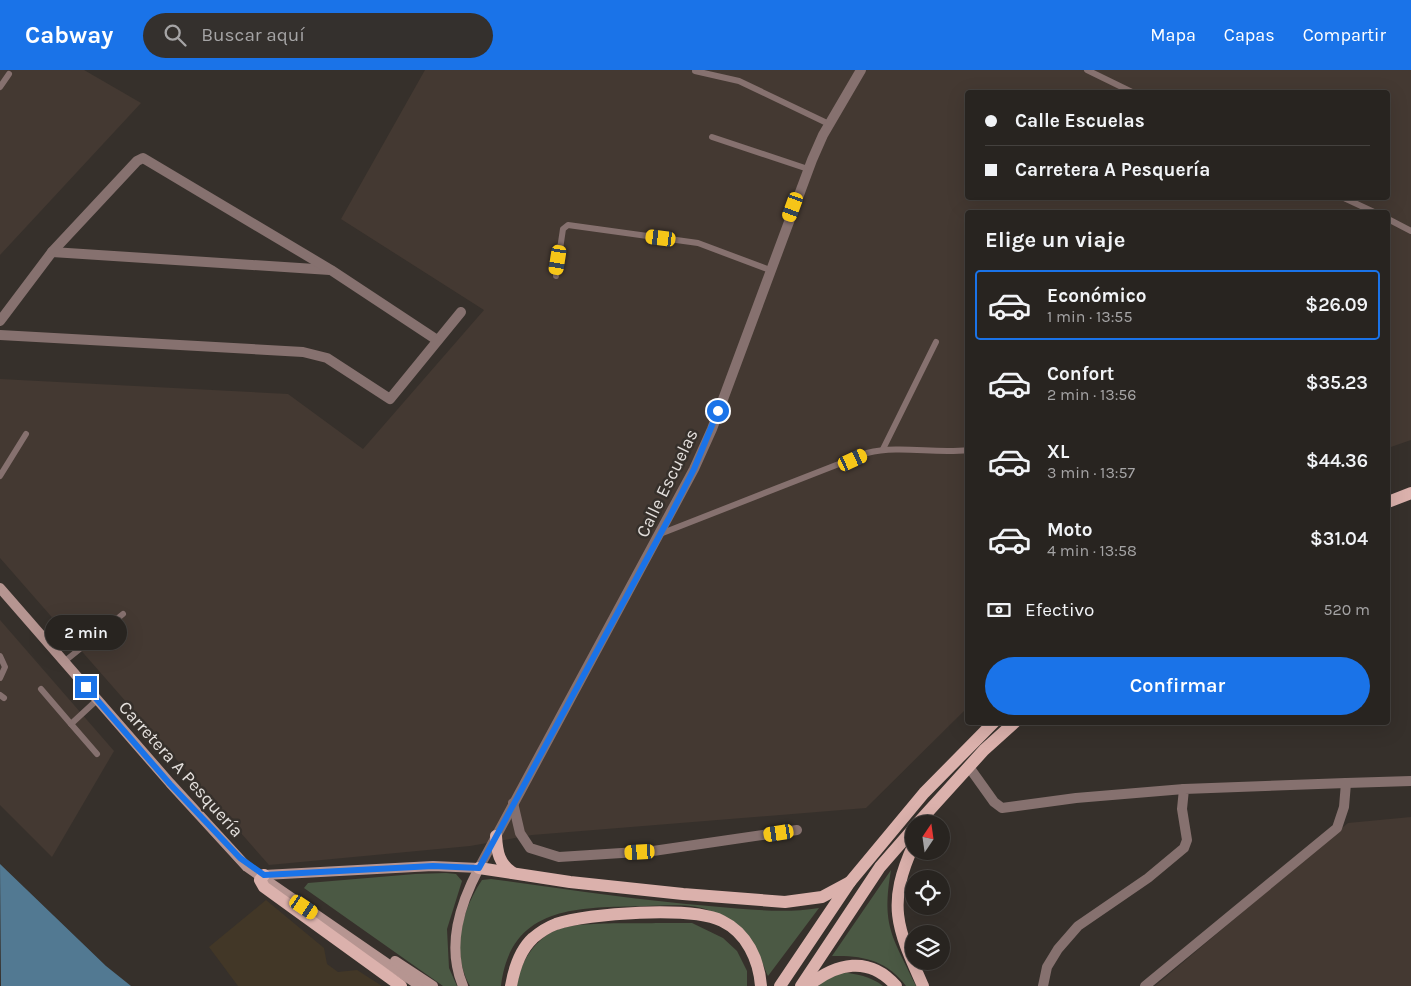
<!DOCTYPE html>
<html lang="es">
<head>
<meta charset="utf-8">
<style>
	:root { --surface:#282420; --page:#34302d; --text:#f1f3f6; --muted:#a5a4a5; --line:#44413e; --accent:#1a73e8 }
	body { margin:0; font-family:Karla,sans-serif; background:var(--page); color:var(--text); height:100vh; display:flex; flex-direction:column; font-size:19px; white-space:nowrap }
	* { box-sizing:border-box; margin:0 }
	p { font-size:16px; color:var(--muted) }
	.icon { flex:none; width:28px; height:28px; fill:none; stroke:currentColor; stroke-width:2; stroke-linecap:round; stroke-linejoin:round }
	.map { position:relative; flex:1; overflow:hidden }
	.drawer { position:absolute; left:965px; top:140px; width:425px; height:515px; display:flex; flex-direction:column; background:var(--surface); border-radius:5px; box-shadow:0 5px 20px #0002,0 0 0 1px var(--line) }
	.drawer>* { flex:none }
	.banner { position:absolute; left:965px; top:20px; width:425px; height:110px; border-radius:5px; box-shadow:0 5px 20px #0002,0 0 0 1px var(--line); display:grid; align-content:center; height:110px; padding:0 20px; background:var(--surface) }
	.needle { width:32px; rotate:13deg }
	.controls { position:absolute; left:905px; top:745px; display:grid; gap:10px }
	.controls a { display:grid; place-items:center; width:45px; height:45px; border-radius:50%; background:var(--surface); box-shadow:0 5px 20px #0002,0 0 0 1px var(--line); font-size:25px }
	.end { position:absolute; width:22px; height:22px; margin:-11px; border:6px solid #1a73e8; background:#fff; box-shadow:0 0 0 2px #fff }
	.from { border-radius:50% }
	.bubble { position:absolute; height:35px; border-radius:18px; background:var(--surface); box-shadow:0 5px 20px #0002,0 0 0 1px var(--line); font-size:16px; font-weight:600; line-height:35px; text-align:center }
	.car { position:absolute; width:15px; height:30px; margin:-15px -8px; border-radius:6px; box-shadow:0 0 4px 1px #0007; background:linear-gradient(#f5c518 24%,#345 0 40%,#f5c518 0 76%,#345 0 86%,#f5c518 0) }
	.banner b { display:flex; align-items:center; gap:18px; height:48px; font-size:19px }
	.banner b+b { border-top:1px solid var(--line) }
	.banner i { width:12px; height:12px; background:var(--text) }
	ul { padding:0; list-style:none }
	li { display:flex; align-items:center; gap:15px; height:70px; margin:0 10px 8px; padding:0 10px; border:2px solid transparent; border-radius:5px }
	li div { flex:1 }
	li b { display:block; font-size:19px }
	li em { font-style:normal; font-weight:600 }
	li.selected { border-color:var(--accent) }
	li>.icon { width:45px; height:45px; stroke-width:1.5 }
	h2 { padding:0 20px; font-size:22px; line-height:60px }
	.pay { display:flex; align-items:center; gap:12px; height:55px; padding:0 20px; font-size:19px }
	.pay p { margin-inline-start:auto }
	.primary-button { display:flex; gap:10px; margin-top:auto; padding:10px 20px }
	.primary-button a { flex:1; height:58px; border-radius:30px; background:var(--accent); color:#fff; font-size:20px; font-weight:600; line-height:58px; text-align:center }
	header { display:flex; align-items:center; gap:30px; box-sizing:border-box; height:70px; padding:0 25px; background:var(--accent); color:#fff }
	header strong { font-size:24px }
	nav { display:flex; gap:28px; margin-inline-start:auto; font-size:18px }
	.search { width:350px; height:45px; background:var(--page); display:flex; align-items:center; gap:12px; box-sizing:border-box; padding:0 18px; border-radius:28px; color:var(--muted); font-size:19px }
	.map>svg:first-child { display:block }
	.built { fill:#443932; fill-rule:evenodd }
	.education { fill:#423727 }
	.green { fill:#4b5944 }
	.water { fill:#527992 }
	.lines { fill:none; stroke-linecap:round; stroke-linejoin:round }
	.lane { stroke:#86716f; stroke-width:6 }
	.street { stroke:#86716f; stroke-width:10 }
	.secondary { stroke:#b69591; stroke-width:10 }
	.primary { stroke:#dbb1ac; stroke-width:12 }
	.route { stroke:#1a73e8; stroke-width:6 }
	.labels { text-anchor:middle; stroke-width:5; stroke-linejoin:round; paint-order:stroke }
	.street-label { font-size:18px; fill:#e4e0dd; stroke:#36302b }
</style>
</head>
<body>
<header>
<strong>Cabway</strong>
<div class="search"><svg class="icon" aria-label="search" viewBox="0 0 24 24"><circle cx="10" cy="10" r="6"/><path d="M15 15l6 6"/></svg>Buscar aquí</div>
<nav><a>Mapa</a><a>Capas</a><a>Compartir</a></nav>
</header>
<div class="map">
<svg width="1411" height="916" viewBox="0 0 1411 916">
	<rect width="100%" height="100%" fill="#36302b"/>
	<g class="built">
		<path d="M0,0H84L141,33L0,185Z"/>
		<path d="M425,0H1411V370L1388,378V142H968L967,638L866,738L532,765L470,776L269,795L0,488V309L288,324L363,379L484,240L341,149ZM968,22H1388V128H968Z"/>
		<path d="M0,550L114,681L52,787L0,735Z"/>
		<path d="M1411,747V916H1155L1348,753Z"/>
	</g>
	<path class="education" d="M266,830L324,878L327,894L338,902L357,900L382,916H238L209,877Z"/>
	<g class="green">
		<path d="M891,800C881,857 893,867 916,916H906C887,890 862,885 832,886Z"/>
		<path d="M446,803L456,804L462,811L447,859L449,898L457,916H443L304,818L308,813L415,804Z"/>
		<path d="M491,809C564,819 636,830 709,836C746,839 783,844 819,838L768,906C765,901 764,894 760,889C755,880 722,848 714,843C696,832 666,836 646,836C581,838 511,833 501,916H470C451,883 461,841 482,810Z"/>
		<path d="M660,853H692L723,868L737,881L747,901V916H517C519,893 536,867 559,859C581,851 635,854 660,853Z"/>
		<path d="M841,902C857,904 870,906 883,916H818L826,909Z"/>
	</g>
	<path class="water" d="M0,794L106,896L131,916H1Z"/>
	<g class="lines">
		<g class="lane">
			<path d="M1087,0L1132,22"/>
			<path d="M695,1L739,11L829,54"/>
			<path d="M0,17L9,4"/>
			<path d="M712,67L808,99"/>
			<path d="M1344,128L1374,142"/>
			<path d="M1388,149L1411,161"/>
			<path d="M556,206L563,159L568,155L698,173L770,200"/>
			<path d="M883,379L936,272"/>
			<path d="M0,406L26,364"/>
			<path d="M660,464L867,383C901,375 934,384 968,380"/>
			<path d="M0,586L5,597L0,608"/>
			<path d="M65,591L123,544"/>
			<path d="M41,619L71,654L97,630"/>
			<path d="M0,625L4,628"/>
			<path d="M71,654L97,684"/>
		</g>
		<g class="street">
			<path d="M52,182L330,200"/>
			<path d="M0,251L52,182L137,91L143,88L331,200L437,270"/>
			<path d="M0,265L303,282L327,288L390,329L461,242"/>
			<path d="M969,697L994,732L1002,738L1076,728L1184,719"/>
			<path d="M1346,713L1411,711"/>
			<path d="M513,733L520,763L530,778L559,787L653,781L797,760"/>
			<path d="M479,798L694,399L712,359L812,90L823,65L861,0"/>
			<path d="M1043,916L1047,897L1058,879L1078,856L1148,808L1184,778L1187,770L1182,739L1184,719L1346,713L1344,737L1337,758L1145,916"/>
		</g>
		<g class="secondary">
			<path d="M0,518L170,713L247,797L420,916"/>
			<path d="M264,805L433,796L479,798C460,834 446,876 463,916"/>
			<path d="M395,891L433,916"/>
		</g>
		<g class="primary">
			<path d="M1388,432L1411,423"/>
			<path d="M917,754L984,680L1015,652"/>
			<path d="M496,766C497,782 499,794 513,803"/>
			<path d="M914,774C886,835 897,858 923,916"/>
			<path d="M479,798L570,812L683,824L785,832L822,827L850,812"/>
			<path d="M264,805L260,810L264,817L401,916"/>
			<path d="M511,916C514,899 520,880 533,868C539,863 548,857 556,854C588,843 692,836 722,851C747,863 759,890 761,916"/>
			<path d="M780,916L850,812L924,723L994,652"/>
			<path d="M801,916L880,797L914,758"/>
			<path d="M808,916C836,893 869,885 896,916"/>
		</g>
	</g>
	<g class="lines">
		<path class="route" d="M86,617L170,714L240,788L264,805L433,796L479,798L669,448L694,399L718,341"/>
	</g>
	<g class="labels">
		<g class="street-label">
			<text transform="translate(667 413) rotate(-64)" y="6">Calle Escuelas</text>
			<text transform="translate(181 699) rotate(48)" y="6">Carretera A Pesquería</text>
		</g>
	</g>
</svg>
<div class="controls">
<a><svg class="needle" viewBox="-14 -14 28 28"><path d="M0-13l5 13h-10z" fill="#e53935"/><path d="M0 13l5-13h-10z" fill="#a5a4a5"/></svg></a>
<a><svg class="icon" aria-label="locate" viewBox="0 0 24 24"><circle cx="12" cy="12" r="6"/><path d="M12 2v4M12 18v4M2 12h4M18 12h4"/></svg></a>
<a><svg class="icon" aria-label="layers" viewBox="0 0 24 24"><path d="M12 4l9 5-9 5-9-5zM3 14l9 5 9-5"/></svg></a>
</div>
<i class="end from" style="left:718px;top:341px"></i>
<i class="end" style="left:86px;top:617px"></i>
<div class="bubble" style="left:45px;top:545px;width:82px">2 min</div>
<i class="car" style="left:793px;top:137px;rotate:200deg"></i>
<i class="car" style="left:661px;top:168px;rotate:277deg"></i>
<i class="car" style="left:558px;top:190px;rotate:189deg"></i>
<i class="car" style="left:853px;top:390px;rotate:65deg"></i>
<i class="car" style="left:779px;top:763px;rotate:261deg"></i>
<i class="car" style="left:640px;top:782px;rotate:267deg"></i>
<i class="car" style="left:304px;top:837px;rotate:124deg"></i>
<div class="banner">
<b><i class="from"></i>Calle Escuelas</b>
<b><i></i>Carretera A Pesquería</b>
</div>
<section class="drawer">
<h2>Elige un viaje</h2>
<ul>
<li class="selected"><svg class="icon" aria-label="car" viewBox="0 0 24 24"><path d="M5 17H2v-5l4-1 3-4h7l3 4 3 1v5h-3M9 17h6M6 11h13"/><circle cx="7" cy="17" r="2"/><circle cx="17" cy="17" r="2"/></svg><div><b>Económico</b><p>1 min · 13:55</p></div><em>$26.09</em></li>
<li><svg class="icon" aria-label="car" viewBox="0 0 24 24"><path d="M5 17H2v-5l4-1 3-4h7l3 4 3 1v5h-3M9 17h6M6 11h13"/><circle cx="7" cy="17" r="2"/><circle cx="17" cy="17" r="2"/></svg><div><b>Confort</b><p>2 min · 13:56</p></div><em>$35.23</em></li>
<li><svg class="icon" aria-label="car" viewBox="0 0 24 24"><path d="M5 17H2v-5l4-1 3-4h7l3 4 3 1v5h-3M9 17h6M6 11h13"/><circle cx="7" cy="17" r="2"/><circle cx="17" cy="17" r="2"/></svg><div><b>XL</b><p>3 min · 13:57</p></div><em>$44.36</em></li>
<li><svg class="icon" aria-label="car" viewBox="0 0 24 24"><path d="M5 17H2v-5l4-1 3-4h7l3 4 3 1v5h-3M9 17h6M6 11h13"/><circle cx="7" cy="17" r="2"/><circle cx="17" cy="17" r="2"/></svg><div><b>Moto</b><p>4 min · 13:58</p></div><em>$31.04</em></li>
</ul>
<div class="pay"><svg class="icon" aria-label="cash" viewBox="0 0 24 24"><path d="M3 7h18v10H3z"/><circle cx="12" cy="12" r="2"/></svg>Efectivo<p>520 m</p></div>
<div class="primary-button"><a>Confirmar</a></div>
</section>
</div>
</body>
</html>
